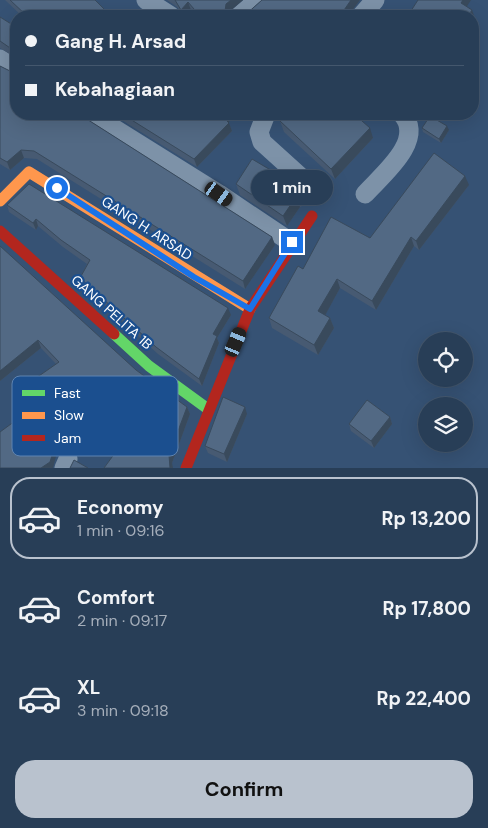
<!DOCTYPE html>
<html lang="en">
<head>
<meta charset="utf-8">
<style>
	:root { --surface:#283e57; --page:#30455d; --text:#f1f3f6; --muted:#a5aeba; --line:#44576d; --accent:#b9c2ce }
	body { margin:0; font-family:"DM Sans",sans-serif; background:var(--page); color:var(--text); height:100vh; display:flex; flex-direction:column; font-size:19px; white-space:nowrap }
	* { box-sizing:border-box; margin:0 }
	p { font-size:16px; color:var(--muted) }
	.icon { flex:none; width:28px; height:28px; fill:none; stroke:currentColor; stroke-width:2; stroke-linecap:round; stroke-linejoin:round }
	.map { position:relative; height:468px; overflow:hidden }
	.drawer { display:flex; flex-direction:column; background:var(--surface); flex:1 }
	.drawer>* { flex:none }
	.banner { position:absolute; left:10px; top:10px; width:469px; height:110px; border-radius:20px; box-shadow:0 5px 20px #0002,0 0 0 1px var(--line); display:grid; align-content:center; height:110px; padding:0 15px; background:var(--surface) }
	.controls { position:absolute; left:418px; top:332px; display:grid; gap:10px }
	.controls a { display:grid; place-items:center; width:55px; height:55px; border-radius:50%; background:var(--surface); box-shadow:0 5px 20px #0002,0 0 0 1px var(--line); font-size:25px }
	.end { position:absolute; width:22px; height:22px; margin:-11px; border:6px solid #1a73e8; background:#fff; box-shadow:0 0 0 2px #fff }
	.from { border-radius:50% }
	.bubble { position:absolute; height:35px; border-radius:18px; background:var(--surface); box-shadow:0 5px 20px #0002,0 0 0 1px var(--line); font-size:16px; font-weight:700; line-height:35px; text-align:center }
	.car { position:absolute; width:15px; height:30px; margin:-15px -8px; border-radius:6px; box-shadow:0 0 4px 1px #0007; background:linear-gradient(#222 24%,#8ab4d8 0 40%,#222 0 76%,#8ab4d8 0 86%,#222 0) }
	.banner b { display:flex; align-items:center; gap:18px; height:48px; font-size:19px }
	.banner b+b { border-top:1px solid var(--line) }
	.banner i { width:12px; height:12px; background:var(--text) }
	ul { padding:9px 0 0; list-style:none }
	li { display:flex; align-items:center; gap:15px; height:82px; margin:0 10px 8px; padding:0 5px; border:2px solid transparent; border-radius:20px }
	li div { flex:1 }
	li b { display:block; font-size:19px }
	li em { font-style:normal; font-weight:700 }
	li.on { border-color:var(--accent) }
	li>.icon { width:45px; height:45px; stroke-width:1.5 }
	.button { display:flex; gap:10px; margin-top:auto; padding:10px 15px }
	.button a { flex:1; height:58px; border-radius:20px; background:var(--accent); color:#111; font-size:20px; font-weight:700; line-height:58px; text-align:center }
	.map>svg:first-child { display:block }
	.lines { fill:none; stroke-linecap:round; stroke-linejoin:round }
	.street { stroke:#7d92a8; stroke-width:19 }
	.fast { stroke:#63d668; stroke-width:11 }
	.slow { stroke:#ff974d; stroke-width:11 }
	.jam { stroke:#b3261e; stroke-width:11 }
	.wall { fill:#475a72 }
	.shaded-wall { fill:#394a5c }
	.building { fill:#526984; stroke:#394a5c }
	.route { stroke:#1a73e8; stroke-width:6 }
	.labels { text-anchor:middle; stroke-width:4.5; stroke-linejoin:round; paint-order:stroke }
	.street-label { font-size:14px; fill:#fff; stroke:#1b4f8f }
	.key { fill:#1b4f8f; stroke:#5f84b1; stroke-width:1 }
	.key-label { font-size:14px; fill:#fff }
</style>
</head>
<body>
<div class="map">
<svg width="488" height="468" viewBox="0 0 488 468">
	<rect width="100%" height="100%" fill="#365274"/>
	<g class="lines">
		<g class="street">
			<path d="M146,0L171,16"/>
			<path d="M239,16L258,0"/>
			<path d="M361,16L375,0"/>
			<path d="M0,59L16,69"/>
			<path d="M91,114L219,194L292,243"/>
			<path d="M266,114L259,132L262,142L304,180"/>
			<path d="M365,194C382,175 426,140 402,114"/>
			<path d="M64,468L68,459"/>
		</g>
		<path class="fast" d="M114,334L149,366L208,409"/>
		<path class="slow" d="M0,201L29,172L250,309"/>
		<g class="jam">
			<path d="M0,231L114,334"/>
			<path d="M186,468L250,309L312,216"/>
		</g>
	</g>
	<g class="wall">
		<path d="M5,0H95L111,16H22Z"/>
		<path d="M167,0H243L229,12L228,14L230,16H196L191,10L186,16H183L177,7Z"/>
		<path d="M262,0H360L348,16H244Z"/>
		<path d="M0,17L16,27V58L0,48Z"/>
		<path d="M0,66L82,116L272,237L275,245L245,289L37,159L24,158L10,170L0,164Z"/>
		<path d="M112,114H238L228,122L232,131L197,167Z"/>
		<path d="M280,121L373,138L335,179L284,132Z"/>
		<path d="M422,128L449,130L441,143L423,132Z"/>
		<path d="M29,184L231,315L217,338L219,343L202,386L158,354L82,285L80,278L87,264L63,247L38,226L36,230L9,212L7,205Z"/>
		<path d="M236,184L306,191L310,202L300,207L287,226L240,195Z"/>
		<path d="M469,185L419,250L414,246L376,310L340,288L325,315L330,318L334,328L318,355L272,328L269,318L303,269L370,238Z"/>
		<path d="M0,246L136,370L187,407L190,414L172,463L129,433L112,416L110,418L106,413L76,434L78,440L61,450L56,456L16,402L13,394L56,364L41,348L0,381Z"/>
		<path d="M247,414L227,462L208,453L205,446Z"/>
		<path d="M390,417L392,424L374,448L351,431L349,424Z"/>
	</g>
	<g class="shaded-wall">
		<path d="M231,0H243L229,12L228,16L225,11L226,4Z"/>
		<path d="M351,0H360L348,16H344L342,13Z"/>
		<path d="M463,0H471L464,11L461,3Z"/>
		<path d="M188,2L191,10L186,16H183L181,10Z"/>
		<path d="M338,9L340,16H333Z"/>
		<path d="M472,10L475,18L472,21V16H468Z"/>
		<path d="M226,114H238L225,125L223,117Z"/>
		<path d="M229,123L232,131L197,167L194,159Z"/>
		<path d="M447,126L449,130L441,143L439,139Z"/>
		<path d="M370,128L373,138L335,179L331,169Z"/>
		<path d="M21,150L24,158L10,170L7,162Z"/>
		<path d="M465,176L469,185L419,250L416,241Z"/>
		<path d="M296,197L300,207L287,226L283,216Z"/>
		<path d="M36,219L38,226L36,230L33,223Z"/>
		<path d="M272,237L275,245L245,289L243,281Z"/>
		<path d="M411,237L414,246L376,310L372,301Z"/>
		<path d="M337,279L340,288L322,321L318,311Z"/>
		<path d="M228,308L231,315L217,338L219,343L202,386L199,379L213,334Z"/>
		<path d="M330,318L334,328L318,355L314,345Z"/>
		<path d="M38,340L41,348L0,381V371Z"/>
		<path d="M103,406L106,413L76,434L78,440L61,450L56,456L53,468H41L54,449L71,427Z"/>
		<path d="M187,407L190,414L172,463L173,468H170L169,455Z"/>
		<path d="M245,407L247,414L227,462L224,454Z"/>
		<path d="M109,408L112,416L110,418L107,410Z"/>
		<path d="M390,417L392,424L374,448L371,441Z"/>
	</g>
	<g class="building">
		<path d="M10,0H95L111,16H27Z"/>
		<path d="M175,0H231L226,4L225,11L230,16H200L188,2L181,10Z"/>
		<path d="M262,0H351L342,13L338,9L333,16H244Z"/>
		<path d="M418,0H463L461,3L472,10L468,16H404L407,13L409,14Z"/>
		<path d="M0,17L16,27V52L0,41Z"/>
		<path d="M0,66L12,72L16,70V114H81L82,116L272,237L243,281L34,151L21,150L7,162L0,158Z"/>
		<path d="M122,114H226L223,117L229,123L194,159Z"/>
		<path d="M287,114H354L370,128L331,169L280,121Z"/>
		<path d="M430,116L447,126L439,139L422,128Z"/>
		<path d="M434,153L465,176L416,241L411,237L372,301L337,279L318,311L330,318L314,345L269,318L298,266L303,269L331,217L370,238Z"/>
		<path d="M252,159L306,191L296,197L283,216L236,184Z"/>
		<path d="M29,184L228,308L213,334L217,336L199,379L156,347L80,278L90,260L61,240L36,219L33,223L7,205Z"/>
		<path d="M0,246L136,370L187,407L169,455L170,468H104L131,431L109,408L107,410L103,406L71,427L75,432L58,443L54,449L50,462L41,468H0V432L26,413L13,394L59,362L38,340L0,371Z"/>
		<path d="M223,397L245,407L224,454L205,446Z"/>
		<path d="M367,400L390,417L371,441L349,424Z"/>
		<path d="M74,460L88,468H70Z"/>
	</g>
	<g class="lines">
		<path class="route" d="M57,188L194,277L250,309L292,242"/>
	</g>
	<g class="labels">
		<g class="street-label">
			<text transform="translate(147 228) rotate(33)" y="5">GANG H. ARSAD</text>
			<text transform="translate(112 312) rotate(42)" y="5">GANG PELITA 1B</text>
		</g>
	</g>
	<rect x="12" y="376" width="166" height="80" rx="8" class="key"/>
	<rect x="22" y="390" width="23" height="6" fill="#63d668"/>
	<rect x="22" y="412" width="23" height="7" fill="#ff974d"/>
	<rect x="22" y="435" width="23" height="6" fill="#b3261e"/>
	<g class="key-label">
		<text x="54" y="398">Fast</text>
		<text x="54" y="420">Slow</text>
		<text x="54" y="443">Jam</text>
	</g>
</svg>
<div class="controls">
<a><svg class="icon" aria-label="locate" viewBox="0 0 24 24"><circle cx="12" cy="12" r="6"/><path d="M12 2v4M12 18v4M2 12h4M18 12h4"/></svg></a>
<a><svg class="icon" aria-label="layers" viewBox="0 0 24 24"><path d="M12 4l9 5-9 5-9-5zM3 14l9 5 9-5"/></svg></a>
</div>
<i class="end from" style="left:57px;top:188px"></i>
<i class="end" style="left:292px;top:242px"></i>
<div class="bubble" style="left:251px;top:170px;width:82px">1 min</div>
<i class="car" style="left:219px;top:194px;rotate:125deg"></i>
<i class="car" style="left:236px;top:342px;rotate:23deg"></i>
<div class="banner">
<b><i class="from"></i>Gang H. Arsad</b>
<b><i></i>Kebahagiaan</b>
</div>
</div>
<section class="drawer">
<ul>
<li class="on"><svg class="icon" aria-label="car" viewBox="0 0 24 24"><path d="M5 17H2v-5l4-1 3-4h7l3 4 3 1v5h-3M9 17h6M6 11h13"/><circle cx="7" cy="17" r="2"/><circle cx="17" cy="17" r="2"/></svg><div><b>Economy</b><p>1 min · 09:16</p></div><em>Rp 13,200</em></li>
<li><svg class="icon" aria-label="car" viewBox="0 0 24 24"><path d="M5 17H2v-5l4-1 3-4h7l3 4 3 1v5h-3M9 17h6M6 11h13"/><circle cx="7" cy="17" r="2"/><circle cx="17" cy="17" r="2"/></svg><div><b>Comfort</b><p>2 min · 09:17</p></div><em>Rp 17,800</em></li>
<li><svg class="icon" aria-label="car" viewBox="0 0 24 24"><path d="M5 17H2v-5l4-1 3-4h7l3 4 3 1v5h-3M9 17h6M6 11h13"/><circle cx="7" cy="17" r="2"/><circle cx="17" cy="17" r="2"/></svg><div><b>XL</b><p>3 min · 09:18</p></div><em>Rp 22,400</em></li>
</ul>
<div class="button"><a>Confirm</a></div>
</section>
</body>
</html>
